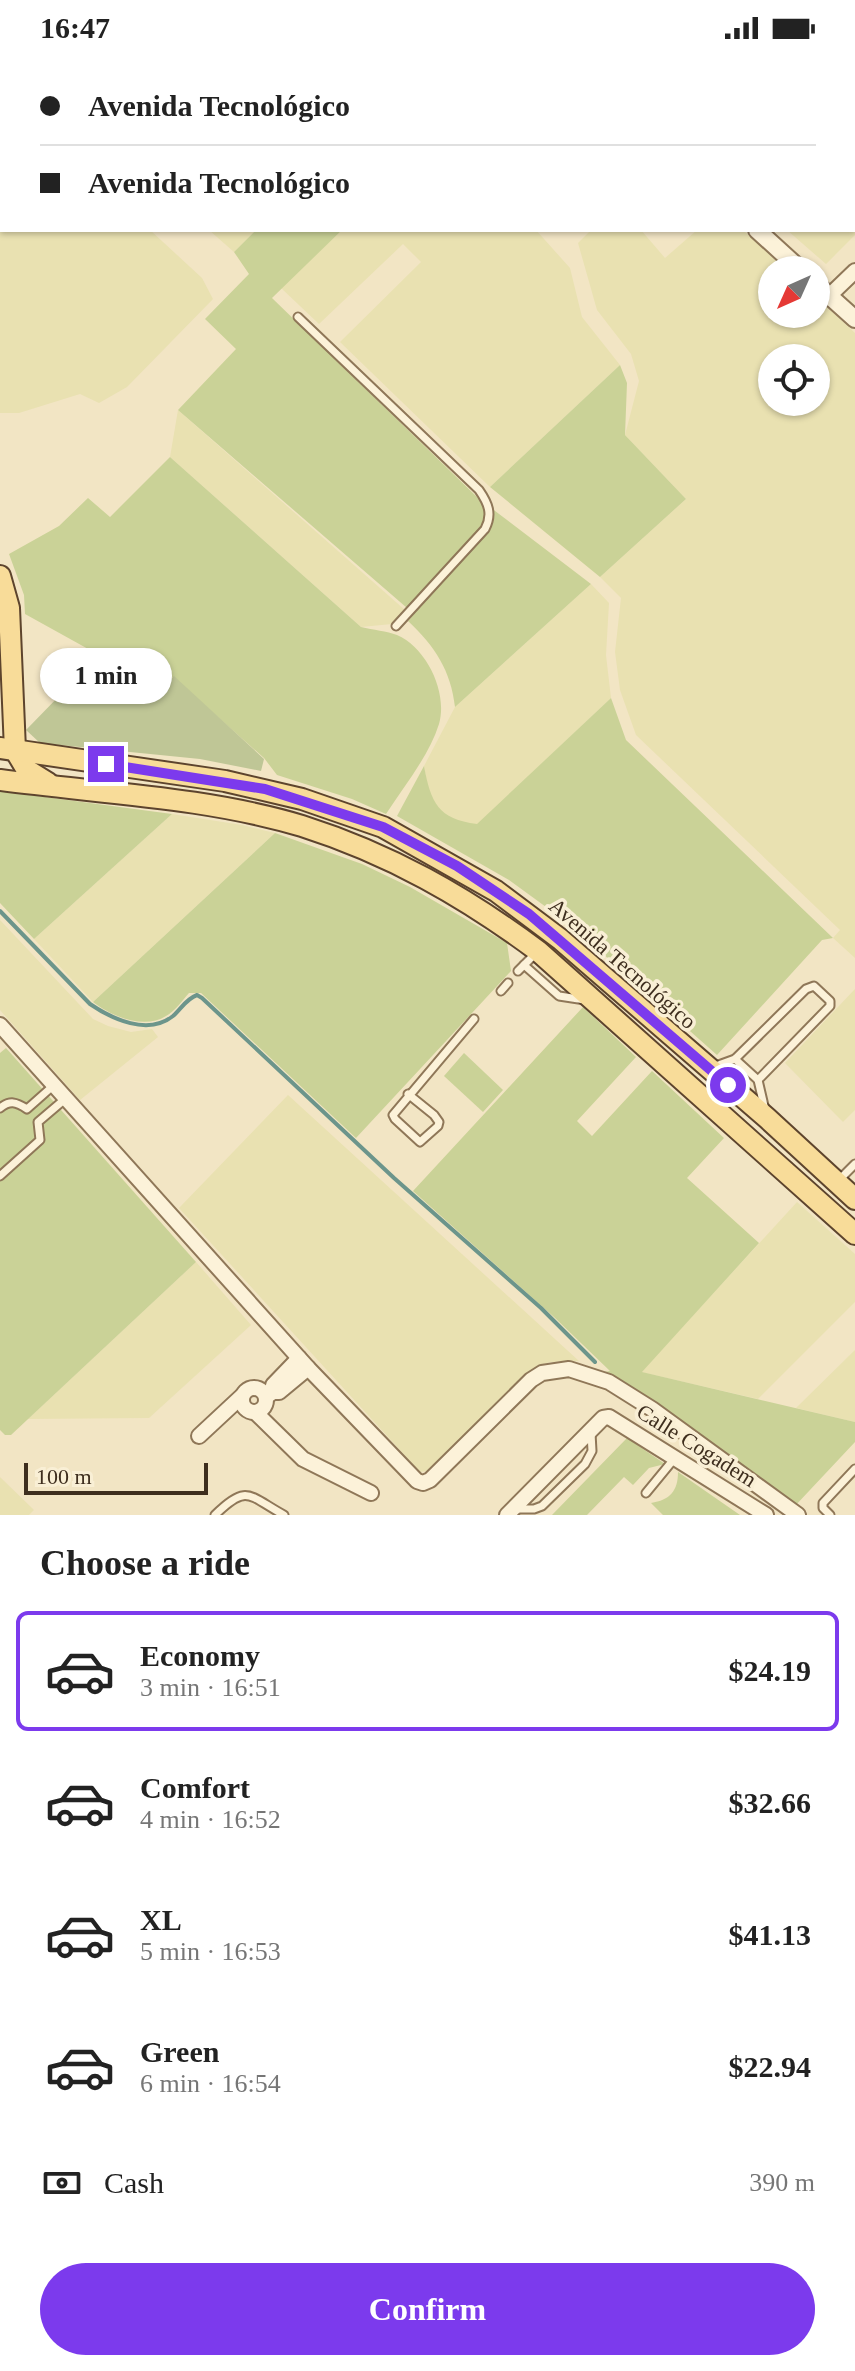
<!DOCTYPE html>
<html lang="en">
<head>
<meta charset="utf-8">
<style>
	:root { --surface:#fff; --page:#f6f6f6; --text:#222; --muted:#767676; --line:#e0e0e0; --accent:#7c3aed }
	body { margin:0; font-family:Georgia,serif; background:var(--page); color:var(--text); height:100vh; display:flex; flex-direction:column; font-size:30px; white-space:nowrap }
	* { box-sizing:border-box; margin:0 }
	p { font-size:26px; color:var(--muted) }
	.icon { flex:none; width:44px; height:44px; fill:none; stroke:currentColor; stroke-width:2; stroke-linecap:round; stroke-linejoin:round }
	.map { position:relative; height:1459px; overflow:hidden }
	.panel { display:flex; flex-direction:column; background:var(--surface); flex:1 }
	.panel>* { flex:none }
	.hud { position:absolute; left:0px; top:0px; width:856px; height:176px; box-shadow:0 2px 6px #0004; display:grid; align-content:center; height:176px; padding:0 40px; background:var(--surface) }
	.needle { width:52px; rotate:225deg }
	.fabs { position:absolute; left:758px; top:200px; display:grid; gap:16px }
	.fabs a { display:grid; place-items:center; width:72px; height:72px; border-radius:50%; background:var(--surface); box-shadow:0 2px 6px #0004; font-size:40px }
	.scale { position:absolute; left:24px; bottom:20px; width:184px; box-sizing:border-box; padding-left:8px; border:4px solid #3e2e1e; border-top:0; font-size:22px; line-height:28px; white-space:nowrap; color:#3e2e1e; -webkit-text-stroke:6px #f9efd5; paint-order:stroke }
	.end { position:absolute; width:36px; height:36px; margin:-18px; border:10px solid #7c3aed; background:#fff; box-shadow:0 0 0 4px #fff }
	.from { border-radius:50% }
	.bubble { position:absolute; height:56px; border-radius:28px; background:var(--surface); box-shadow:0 2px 6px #0004; font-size:26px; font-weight:800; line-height:56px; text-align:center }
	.hud b { display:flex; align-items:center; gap:28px; height:76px; font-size:30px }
	.hud b+b { border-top:2px solid var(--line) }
	.hud i { width:20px; height:20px; background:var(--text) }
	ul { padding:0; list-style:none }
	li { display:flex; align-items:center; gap:24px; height:120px; margin:0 16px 12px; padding:0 24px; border:4px solid transparent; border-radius:12px }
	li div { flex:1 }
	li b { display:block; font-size:30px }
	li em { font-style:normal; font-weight:800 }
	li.on { border-color:var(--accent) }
	li>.icon { width:72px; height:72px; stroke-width:1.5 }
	h2 { padding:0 40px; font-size:36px; line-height:96px }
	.pay { display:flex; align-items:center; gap:20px; height:88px; padding:0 40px; font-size:30px }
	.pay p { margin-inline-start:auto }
	.action { display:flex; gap:16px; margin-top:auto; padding:16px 40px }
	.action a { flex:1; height:92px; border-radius:48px; background:var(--accent); color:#fff; font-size:32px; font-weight:800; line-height:92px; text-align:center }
	.status { display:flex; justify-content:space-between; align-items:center; height:56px; padding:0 40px; background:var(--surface); direction:ltr }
	.status svg { height:22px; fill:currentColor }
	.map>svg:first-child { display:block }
	.farmland { fill:#e9e1b1; fill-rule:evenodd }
	.green { fill:#cad297 }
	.cemetery { fill:#bfc696 }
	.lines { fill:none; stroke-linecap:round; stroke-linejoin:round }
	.stream { stroke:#6c958b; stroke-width:4 }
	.service-casing { stroke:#8f7758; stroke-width:11 }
	.minor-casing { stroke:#8f7758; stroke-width:18 }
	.tertiary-casing { stroke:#8f7758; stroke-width:20 }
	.primary-casing { stroke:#5d442d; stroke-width:24 }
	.service { stroke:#fcf2d9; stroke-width:7 }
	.minor { stroke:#fcf2d9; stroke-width:14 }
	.tertiary { stroke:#fcf2d9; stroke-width:16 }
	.primary { stroke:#f8dc99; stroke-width:20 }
	.route { stroke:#7c3aed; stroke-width:10 }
	.labels { text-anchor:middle; stroke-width:7; stroke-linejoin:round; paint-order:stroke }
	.street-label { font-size:22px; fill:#3e2e1e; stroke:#f9efd5 }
</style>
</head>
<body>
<div class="status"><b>16:47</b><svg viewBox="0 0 49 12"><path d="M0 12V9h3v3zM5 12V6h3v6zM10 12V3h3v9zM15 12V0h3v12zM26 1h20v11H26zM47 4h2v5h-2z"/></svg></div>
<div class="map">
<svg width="855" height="1459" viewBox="0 0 855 1459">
	<rect width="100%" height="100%" fill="#f2e5c4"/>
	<g class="farmland">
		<path d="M0,0L20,2H2V174H150L202,222L213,243L127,331L99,347L80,338L19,357H0Z"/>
		<path d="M792,0H855V179L826,208L787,174H854V2Z"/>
		<path d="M209,174H256L234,196Z"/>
		<path d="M342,174H536L570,212L582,261L620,309L490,431L340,286L421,206L403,188L319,268L281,232Z"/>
		<path d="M591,174H641L665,202L697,174H743L786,214H772V258H816V241L855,277V902L833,882L840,874L636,679L620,634L615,596L621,542L600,521L686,443L625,379L639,325L631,298L597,254L578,187ZM772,302H816V346H772Z"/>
		<path d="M178,354L405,554L392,568L361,571L170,401Z"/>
		<path d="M591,528L609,547L606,599L611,642L477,769L457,766L441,755L429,739L424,710L455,651Z"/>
		<path d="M172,758L242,769L275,777L93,946L34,883Z"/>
		<path d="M0,864L93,963L108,970L131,976L152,973L158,981L80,1044L0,954Z"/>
		<path d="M855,933V1054L843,1066L785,1007Z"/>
		<path d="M288,1039L579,1305L550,1306L537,1310L427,1415L420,1416L179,1152Z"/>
		<path d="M797,1146L855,1198V1246L758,1343L641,1316Z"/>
		<path d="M196,1206L251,1269L149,1362L28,1363Z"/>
		<path d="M855,1294V1366L796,1352Z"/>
		<path d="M0,1421L34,1454L29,1459H0Z"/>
	</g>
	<g class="green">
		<path d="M256,174H342L272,242L478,442L591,528L455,651C451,615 435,590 408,565L414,558L178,354L236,293L205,263L249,218L234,196Z"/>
		<path d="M620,309L627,327L625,379L686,443L600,521L490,431Z"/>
		<path d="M170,401L361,571C373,574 387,575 397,579C427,592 448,637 439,668C429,700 404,730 386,758L352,743L277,719L264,702L173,621L169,627L99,599L25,558L24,539L9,498L59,470L88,442L110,461Z"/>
		<path d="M611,642L626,684L833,882L822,884L717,999L568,867L509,824L397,760L424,710C431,747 438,763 477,768Z"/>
		<path d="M0,735L172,758L34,883L0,847Z"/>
		<path d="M275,777L362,808L410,831L507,887L511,915L356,1082L201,937H189C182,945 175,955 166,960C144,974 111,960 93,946Z"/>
		<path d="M583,951L636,1001L577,1065L592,1080L652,1015L724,1082L687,1122L759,1187L642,1316L855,1366V1386L794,1451L657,1350L603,1316L610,1315L554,1261L413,1135Z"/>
		<path d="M6,992L196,1206L11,1379H5L0,1374V997Z"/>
		<path d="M464,997L503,1034L483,1056L444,1020Z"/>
		<path d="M627,1382L665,1408L649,1412L633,1429L624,1421L587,1459H552Z"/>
		<path d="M678,1416L740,1459H663L651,1447C670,1444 678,1435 678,1416Z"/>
	</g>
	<path class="cemetery" d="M99,599L168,627L174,620L264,703L261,715L200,703L40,687L26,674Z"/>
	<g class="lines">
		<path class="stream" d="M0,855L90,948C112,963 148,980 173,960C181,953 186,943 197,939L202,942L394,1122L541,1252L595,1306"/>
		<defs>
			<g id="service">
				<path d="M298,261L479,434C488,447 493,458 485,473L396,570"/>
				<path d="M524,909L559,940L585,944"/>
				<path d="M518,915L536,897"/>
				<path d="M501,935L508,927"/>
				<path d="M735,1003L758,1024L765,1054"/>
				<path d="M713,1011L735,1003L806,933L814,930L830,945V950L758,1024"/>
				<path d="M408,1038L434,1059L439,1066L438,1070L420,1086L395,1063L393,1059L474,963"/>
				<path d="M0,1052C10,1044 16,1046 27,1053L54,1029"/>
				<path d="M0,1120L40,1084L38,1066L65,1043"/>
				<path d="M838,1125L855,1108"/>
				<path d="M646,1437L674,1403"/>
				<path d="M515,1453H534L542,1450L585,1408L592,1395L591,1377"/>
				<path d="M215,1459C247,1427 249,1440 284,1459"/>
				<path d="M830,1459L823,1452V1447L855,1413"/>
			</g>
			<g id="minor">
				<path d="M515,2L516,0"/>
				<path d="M829,240L855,215"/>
				<path d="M0,969L308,1312L417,1425L423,1427L430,1424L531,1324L542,1317L569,1313L609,1326L652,1353L798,1459"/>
				<circle cx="254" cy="1344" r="12"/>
				<path d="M273,1336V1329L299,1302"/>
				<path d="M266,1341L273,1336H279L308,1312"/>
				<path d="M255,1356L303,1403L371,1437"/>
				<path d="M199,1380L242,1340"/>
				<path d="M507,1459L603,1362L609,1361L766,1459"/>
			</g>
			<g id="tertiary">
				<path d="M565,0L567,2"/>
				<path d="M757,174L801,214"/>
				<path d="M816,228L855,263"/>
			</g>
			<g id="primary">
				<path d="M0,520L9,552L15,694L27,714L48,727"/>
				<path d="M0,692L225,725L302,743L383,771L496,835L560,883L767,1062L855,1143"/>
				<path d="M0,724C98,737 206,741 302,770C390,798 464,840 538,895L855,1178"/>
			</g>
		</defs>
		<use href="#service" class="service-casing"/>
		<use href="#minor" class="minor-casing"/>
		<use href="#tertiary" class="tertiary-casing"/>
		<use href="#primary" class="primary-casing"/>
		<use href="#service" class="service"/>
		<use href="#minor" class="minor"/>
		<use href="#tertiary" class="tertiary"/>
		<use href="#primary" class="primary"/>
	</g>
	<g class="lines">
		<path class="route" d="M106,708L265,733L383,771L457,810L529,858L728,1029"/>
	</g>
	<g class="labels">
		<g class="street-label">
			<text transform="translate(623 907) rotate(41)" y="8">Avenida Tecnológico</text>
			<text transform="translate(697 1389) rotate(32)" y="8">Calle Cogadem</text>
		</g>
	</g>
</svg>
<div class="fabs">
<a><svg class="needle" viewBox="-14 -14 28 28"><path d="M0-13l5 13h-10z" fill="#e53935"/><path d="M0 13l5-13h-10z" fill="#767676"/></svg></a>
<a><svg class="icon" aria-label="locate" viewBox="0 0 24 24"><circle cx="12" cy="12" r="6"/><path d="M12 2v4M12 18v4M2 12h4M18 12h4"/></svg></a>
</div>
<div class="scale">100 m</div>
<i class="end from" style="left:728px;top:1029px"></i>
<i class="end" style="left:106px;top:708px"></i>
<div class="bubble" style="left:40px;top:592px;width:132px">1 min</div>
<div class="hud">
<b><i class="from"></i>Avenida Tecnológico</b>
<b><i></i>Avenida Tecnológico</b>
</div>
</div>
<section class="panel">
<h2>Choose a ride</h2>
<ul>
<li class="on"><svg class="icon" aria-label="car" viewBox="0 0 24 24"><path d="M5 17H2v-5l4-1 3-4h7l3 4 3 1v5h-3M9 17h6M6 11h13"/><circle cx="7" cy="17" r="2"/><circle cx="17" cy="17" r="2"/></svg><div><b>Economy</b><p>3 min · 16:51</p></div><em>$24.19</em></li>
<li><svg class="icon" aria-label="car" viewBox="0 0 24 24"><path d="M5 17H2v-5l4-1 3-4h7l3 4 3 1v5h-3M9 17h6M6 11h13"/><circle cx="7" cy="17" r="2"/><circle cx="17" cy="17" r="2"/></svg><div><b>Comfort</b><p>4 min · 16:52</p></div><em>$32.66</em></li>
<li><svg class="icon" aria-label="car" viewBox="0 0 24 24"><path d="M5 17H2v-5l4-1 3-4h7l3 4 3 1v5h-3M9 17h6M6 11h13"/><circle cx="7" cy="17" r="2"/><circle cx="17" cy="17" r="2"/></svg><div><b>XL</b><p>5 min · 16:53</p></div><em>$41.13</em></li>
<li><svg class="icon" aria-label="car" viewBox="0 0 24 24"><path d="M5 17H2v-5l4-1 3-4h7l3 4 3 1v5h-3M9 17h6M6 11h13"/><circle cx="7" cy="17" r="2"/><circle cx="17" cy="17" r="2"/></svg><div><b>Green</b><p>6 min · 16:54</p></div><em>$22.94</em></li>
</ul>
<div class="pay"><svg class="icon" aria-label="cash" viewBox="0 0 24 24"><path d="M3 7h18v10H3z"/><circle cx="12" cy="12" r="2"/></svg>Cash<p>390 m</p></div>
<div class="action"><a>Confirm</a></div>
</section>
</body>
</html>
